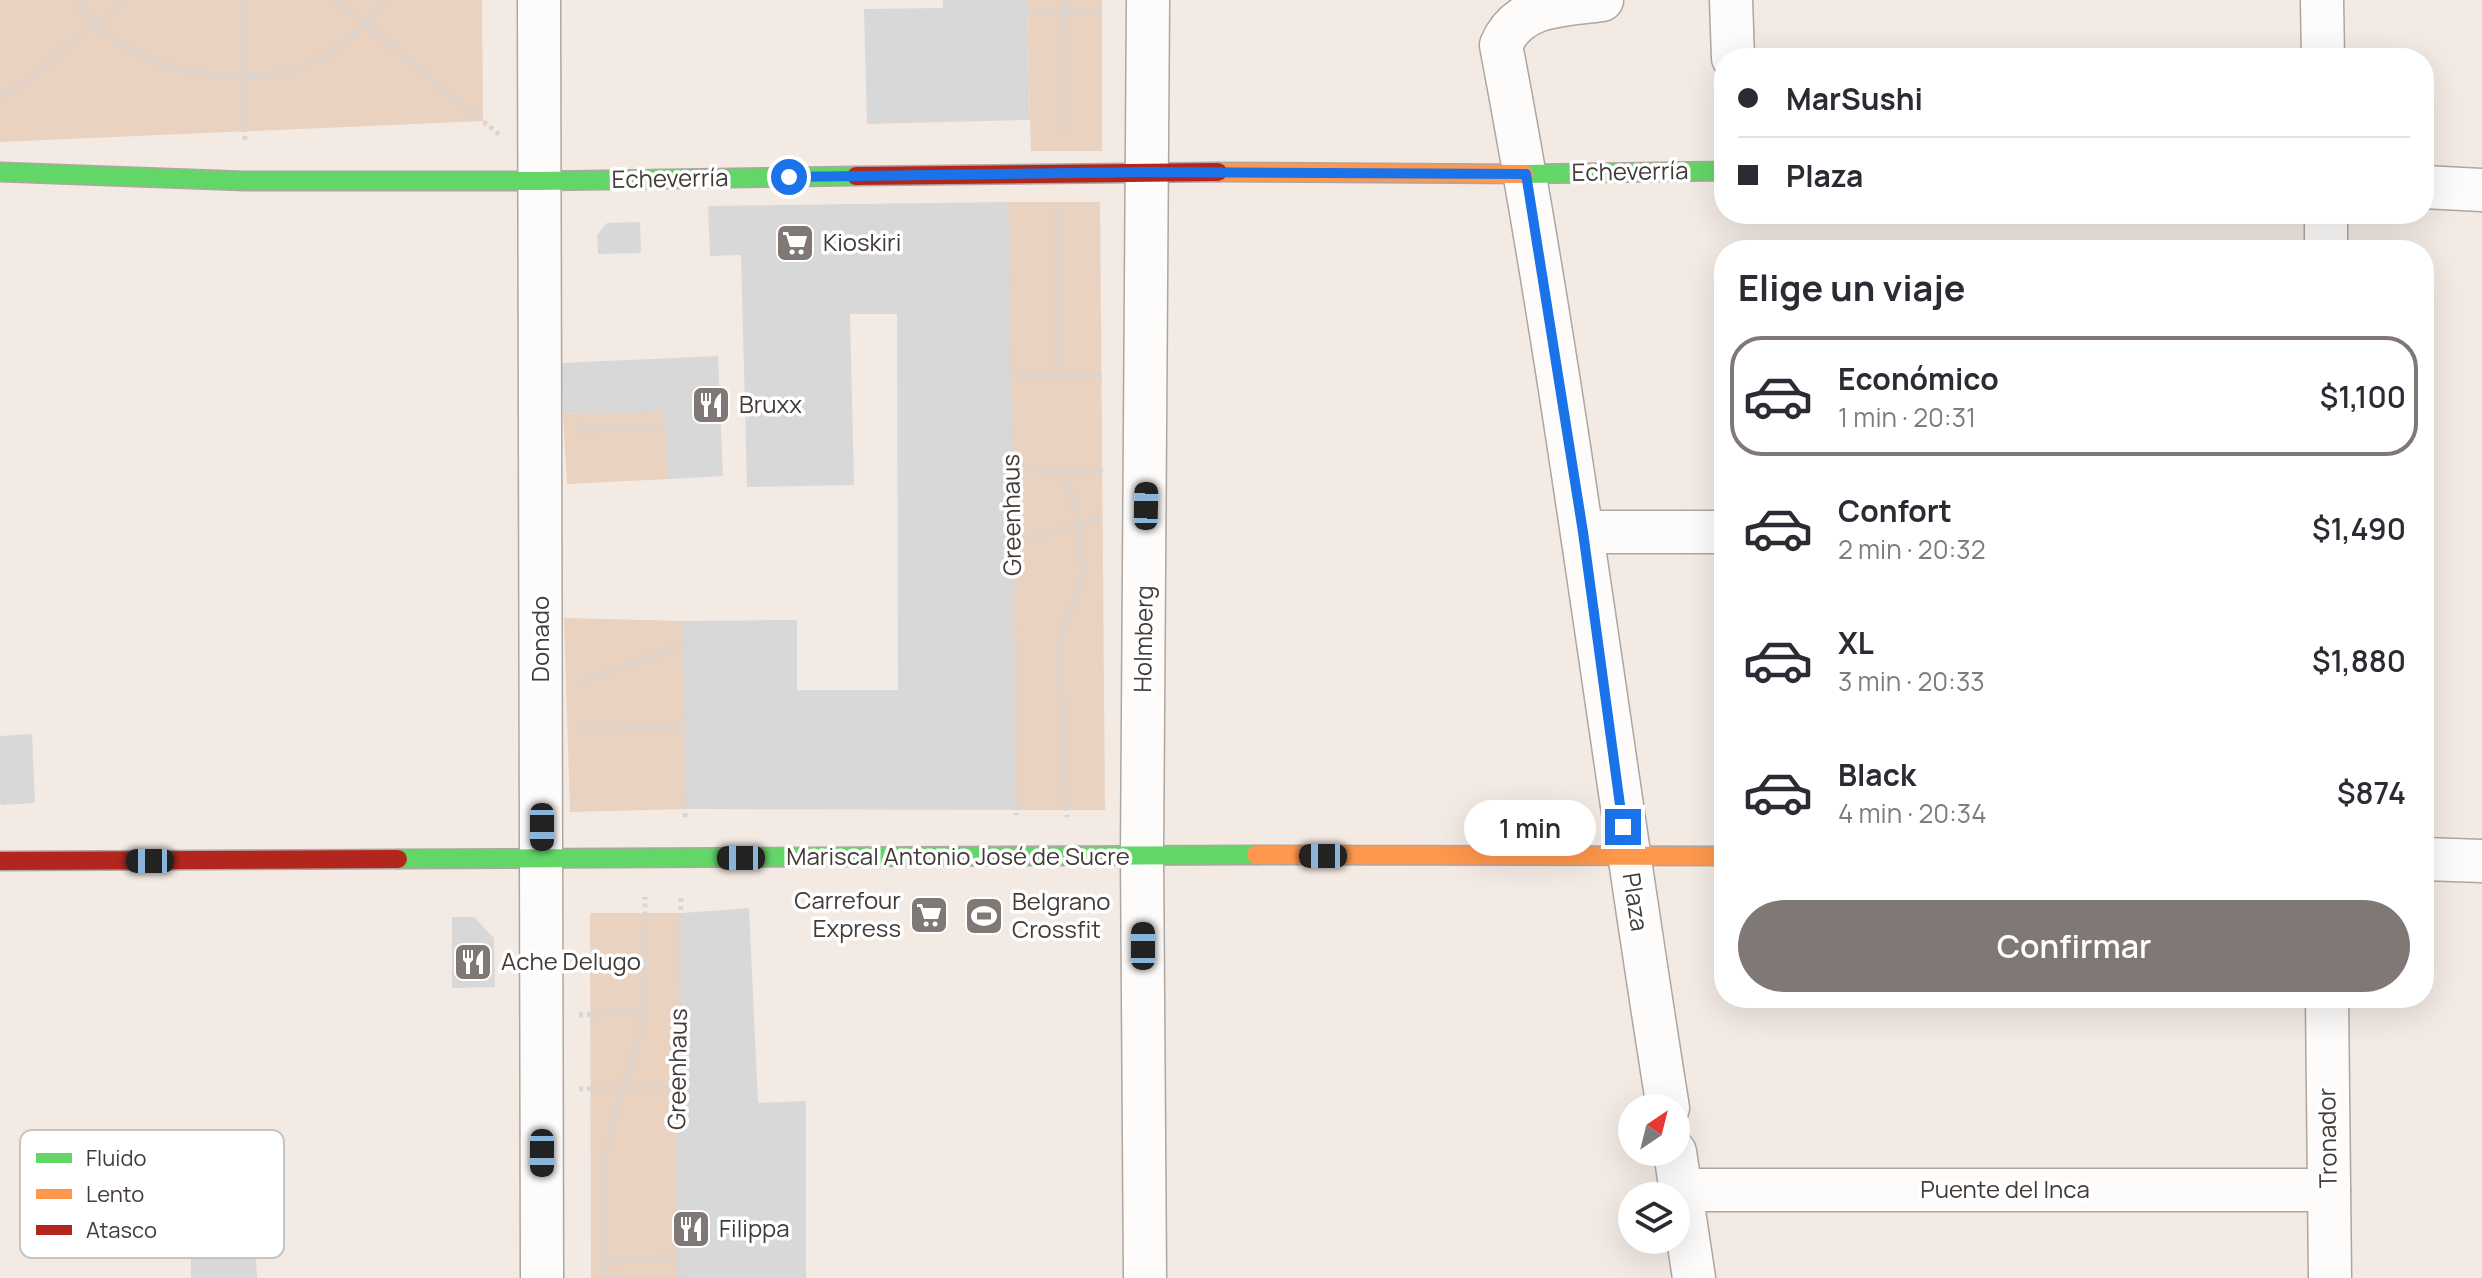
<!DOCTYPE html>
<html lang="es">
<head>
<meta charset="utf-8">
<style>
	:root { --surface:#fff; --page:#f2f2f3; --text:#2b2b33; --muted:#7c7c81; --line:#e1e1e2; --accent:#807874 }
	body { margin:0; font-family:Manrope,sans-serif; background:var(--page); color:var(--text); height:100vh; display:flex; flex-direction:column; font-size:30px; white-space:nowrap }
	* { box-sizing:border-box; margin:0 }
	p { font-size:26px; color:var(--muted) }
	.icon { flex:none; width:44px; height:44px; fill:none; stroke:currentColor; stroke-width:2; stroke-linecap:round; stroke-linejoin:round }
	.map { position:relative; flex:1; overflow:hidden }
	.side { position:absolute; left:1714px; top:240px; width:720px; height:768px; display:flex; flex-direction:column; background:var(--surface); border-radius:32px; box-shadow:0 8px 32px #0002 }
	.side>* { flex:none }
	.guide { position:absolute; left:1714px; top:48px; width:720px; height:176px; border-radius:32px; box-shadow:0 8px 32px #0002; display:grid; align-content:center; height:176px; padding:0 24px; background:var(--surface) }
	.needle { width:52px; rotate:35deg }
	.buttons { position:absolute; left:1618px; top:1094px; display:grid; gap:16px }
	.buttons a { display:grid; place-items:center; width:72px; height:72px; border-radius:50%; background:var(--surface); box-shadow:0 8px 32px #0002; font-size:40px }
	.end { position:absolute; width:36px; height:36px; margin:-18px; border:10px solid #1a73e8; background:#fff; box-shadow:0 0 0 4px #fff }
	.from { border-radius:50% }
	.bubble { position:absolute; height:56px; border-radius:28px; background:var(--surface); box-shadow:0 8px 32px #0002; font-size:26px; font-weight:600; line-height:56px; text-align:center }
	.car { position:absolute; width:24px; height:48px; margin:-24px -12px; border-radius:10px; box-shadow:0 0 6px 2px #0007; background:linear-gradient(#222 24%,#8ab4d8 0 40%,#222 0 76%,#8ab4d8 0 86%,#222 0) }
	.guide b { display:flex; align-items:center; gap:28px; height:76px; font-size:30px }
	.guide b+b { border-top:2px solid var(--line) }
	.guide i { width:20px; height:20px; background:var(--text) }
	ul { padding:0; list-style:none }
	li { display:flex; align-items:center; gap:24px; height:120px; margin:0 16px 12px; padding:0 8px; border:4px solid transparent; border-radius:32px }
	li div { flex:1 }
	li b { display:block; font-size:30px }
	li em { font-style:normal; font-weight:600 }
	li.active { border-color:var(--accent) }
	li>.icon { width:72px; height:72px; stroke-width:1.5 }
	h2 { padding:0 24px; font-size:36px; line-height:96px }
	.primary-button { display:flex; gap:16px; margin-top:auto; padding:16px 24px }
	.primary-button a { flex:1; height:92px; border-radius:48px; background:var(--accent); color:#fff; font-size:32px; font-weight:600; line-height:92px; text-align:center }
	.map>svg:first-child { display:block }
	.green { fill:#ead2c0 }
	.building { fill:#d9d8d8 }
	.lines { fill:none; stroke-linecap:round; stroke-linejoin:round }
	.street-casing { stroke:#ada6a1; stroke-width:45 }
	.fast-casing { stroke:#ada6a1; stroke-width:21 }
	.slow-casing { stroke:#ada6a1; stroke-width:21 }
	.jam-casing { stroke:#ada6a1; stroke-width:21 }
	.path { stroke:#d8d5d3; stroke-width:5; stroke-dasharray:4 4; stroke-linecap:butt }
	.street { stroke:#fdfcfb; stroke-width:42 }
	.fast { stroke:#63d668; stroke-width:18 }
	.slow { stroke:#ff974d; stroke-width:18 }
	.jam { stroke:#b3261e; stroke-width:18 }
	.route { stroke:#1a73e8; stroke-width:10 }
	.labels { text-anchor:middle; stroke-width:7; stroke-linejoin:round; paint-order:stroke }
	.street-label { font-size:24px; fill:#423b37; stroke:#fff }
	.poi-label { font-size:24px; fill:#423b37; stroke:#fff; text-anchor:start }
	.key { fill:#fff; stroke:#c6c4c3; stroke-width:2 }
	.key-label { font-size:22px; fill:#423b37 }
</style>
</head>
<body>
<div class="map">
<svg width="2482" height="1278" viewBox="0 0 2482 1278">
	<rect width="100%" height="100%" fill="#f3eae4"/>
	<g class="green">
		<path d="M0,0H482L483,121L0,142Z"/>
		<path d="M1027,0H1102V151H1031Z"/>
		<path d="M1008,202H1100L1105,810H1016Z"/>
		<path d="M666,410L669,479L567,484L563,414Z"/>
		<path d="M564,618L684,621L686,809L570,812Z"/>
		<path d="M590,913H682L677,1086L678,1278H591Z"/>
	</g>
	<g class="building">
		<path d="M943,0H1027L1030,120L867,124L864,9L943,8Z"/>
		<path d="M1008,202L1016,810L686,809L684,621L797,620V690H898L897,314H850L854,485L747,487L741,255L710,256L708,206Z"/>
		<path d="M640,222L641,253L598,254L597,235L607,223Z"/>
		<path d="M718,356L723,476L669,479L666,410L563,414L561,363Z"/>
		<path d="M32,734L35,803L2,805L0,803V736Z"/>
		<path d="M749,908L758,1103L806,1101V1278H678L677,1086L682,913Z"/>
		<path d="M452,917H474L494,938L495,987L452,988Z"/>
		<path d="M191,1255H256L257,1278H191Z"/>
	</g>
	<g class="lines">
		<defs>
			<g id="street">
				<path d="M539,0L542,1278"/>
				<path d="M1602,0C1562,6 1519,3 1501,45C1568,397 1611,754 1668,1108"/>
				<path d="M1731,0L1733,58"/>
				<path d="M2322,0L2323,58"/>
				<path d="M2424,187L2482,190"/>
				<path d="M2326,250V214"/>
				<path d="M1583,532H1724"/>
				<path d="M2424,859L2482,861"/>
				<path d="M2327,998L2330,1278"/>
				<path d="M1675,1152L1694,1278"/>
				<path d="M1681,1190H2329"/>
				<path d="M1145,1278L1142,855L1148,0"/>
			</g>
			<g id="fast">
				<path d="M0,172L245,181H539L856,176"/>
				<path d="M1524,174L1724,171"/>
				<path d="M398,859L1256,855"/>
			</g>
			<g id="slow">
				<path d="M1218,172L1524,174"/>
				<path d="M1256,855L1724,856"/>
			</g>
			<g id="jam">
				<path d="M856,176L1218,172"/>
				<path d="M0,861L398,859"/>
			</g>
		</defs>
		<use href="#street" class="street-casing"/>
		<use href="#fast" class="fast-casing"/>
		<use href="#slow" class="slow-casing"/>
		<use href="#jam" class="jam-casing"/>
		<g class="path">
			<path d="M75,0C84,10 93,23 104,32C147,69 216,81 272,75C293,73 316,61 334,50C354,37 371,17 387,0"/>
			<path d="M243,0L245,143"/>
			<path d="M335,0L501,136"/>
			<path d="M1065,0L1066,135"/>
			<path d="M1027,12L1102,13"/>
			<path d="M0,100L127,0"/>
			<path d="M1057,212L1058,375"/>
			<path d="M1008,213L1016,815"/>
			<path d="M1010,374L1105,376"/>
			<path d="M581,414L666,410L669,479"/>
			<path d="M580,431L667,426"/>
			<path d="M1011,469L1106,471"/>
			<path d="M1063,470L1079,524L1083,579L1059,638L1067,817"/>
			<path d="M1012,543L1104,518"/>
			<path d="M684,621L685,817"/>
			<path d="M580,684L685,643"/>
			<path d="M579,730L685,728"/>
			<path d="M579,1015L645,1011"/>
			<path d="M579,1089L677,1086"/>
			<path d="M605,1263L677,1257"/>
			<path d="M607,1278L605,1263V1155L645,1011V897"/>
			<path d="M678,1278L681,895"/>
		</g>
		<use href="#street" class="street"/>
		<use href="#fast" class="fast"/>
		<use href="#slow" class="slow"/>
		<use href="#jam" class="jam"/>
	</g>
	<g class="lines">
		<path class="route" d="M789,177L1149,172L1526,174L1583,532L1623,827"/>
	</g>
	<defs>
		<symbol id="supermarket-square" viewBox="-11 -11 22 22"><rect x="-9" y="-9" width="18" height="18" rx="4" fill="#807874" stroke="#fff"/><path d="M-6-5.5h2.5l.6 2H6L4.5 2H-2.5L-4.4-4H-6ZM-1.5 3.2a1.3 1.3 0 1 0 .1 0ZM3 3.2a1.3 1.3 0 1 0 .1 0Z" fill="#fff"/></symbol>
		<symbol id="restaurant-square" viewBox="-11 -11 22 22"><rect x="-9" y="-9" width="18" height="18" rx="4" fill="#807874" stroke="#fff"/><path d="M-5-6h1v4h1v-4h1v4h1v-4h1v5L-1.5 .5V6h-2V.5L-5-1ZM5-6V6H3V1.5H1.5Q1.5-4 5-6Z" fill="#fff"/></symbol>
		<symbol id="stadium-square" viewBox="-11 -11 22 22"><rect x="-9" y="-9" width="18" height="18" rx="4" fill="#807874" stroke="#fff"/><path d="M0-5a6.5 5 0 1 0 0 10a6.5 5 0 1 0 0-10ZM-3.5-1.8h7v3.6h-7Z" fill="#fff"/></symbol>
	</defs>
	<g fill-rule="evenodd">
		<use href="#supermarket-square" x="773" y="221" width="44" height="44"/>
		<use href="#restaurant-square" x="689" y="383" width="44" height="44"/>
		<use href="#supermarket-square" x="907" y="893" width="44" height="44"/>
		<use href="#stadium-square" x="962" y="894" width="44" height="44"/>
		<use href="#restaurant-square" x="451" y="940" width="44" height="44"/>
		<use href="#restaurant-square" x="669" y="1207" width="44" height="44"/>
	</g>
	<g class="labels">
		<g class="street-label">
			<text transform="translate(1630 172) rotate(-1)" y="8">Echeverría</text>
			<text transform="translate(670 179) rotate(-1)" y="8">Echeverría</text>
			<text transform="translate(1012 515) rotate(-91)" y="8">Greenhaus</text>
			<text transform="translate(541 639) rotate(-90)" y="8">Donado</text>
			<text transform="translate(1144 639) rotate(-89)" y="8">Holmberg</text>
			<text x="958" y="865">Mariscal Antonio José de Sucre</text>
			<text transform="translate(1635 902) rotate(81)" y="8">Plaza</text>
			<text transform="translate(678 1069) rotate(-89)" y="8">Greenhaus</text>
			<text transform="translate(2328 1138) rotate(-91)" y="8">Tronador</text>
			<text x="2005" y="1198">Puente del Inca</text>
		</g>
		<g class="poi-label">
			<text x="823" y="251">Kioskiri</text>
			<text x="739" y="413">Bruxx</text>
			<text x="901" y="909" text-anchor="end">Carrefour<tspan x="901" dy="28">Express</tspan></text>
			<text x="1012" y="910">Belgrano<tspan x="1012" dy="28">Crossfit</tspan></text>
			<text x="501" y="970">Ache Delugo</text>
			<text x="719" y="1237">Filippa</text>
		</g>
	</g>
	<rect x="20" y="1130" width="264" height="128" rx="12" class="key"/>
	<rect x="36" y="1153" width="36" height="10" fill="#63d668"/>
	<rect x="36" y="1189" width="36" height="10" fill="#ff974d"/>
	<rect x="36" y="1225" width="36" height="10" fill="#b3261e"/>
	<g class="key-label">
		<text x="86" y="1166">Fluido</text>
		<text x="86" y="1202">Lento</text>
		<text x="86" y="1238">Atasco</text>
	</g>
</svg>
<div class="buttons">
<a><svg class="needle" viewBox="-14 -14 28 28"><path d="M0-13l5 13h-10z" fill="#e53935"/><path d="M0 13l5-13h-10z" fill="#7c7c81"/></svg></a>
<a><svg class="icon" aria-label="layers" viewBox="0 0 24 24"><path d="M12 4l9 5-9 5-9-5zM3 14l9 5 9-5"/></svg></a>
</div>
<i class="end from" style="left:789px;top:177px"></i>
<i class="end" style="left:1623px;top:827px"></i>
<div class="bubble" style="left:1464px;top:800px;width:132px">1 min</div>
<i class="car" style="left:1146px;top:506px;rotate:1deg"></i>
<i class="car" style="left:542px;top:827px;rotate:180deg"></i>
<i class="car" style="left:1323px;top:856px;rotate:270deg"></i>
<i class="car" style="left:741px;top:858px;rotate:270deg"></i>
<i class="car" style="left:150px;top:861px;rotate:270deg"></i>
<i class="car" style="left:1143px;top:946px;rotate:0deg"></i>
<i class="car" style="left:542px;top:1153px;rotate:180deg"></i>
<div class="guide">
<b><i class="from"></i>MarSushi</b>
<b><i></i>Plaza</b>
</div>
<section class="side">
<h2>Elige un viaje</h2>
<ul>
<li class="active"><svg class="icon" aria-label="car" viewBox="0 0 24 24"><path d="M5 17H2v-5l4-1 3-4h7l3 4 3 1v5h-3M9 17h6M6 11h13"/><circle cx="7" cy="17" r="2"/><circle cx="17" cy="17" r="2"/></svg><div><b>Económico</b><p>1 min · 20:31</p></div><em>$1,100</em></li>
<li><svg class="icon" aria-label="car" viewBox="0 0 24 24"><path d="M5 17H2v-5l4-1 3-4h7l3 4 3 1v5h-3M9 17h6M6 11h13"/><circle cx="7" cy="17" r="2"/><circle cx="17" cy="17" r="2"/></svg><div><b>Confort</b><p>2 min · 20:32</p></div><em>$1,490</em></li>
<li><svg class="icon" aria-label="car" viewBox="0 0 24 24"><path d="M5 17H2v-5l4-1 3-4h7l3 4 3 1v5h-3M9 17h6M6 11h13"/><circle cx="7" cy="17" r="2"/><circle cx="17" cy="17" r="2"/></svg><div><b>XL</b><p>3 min · 20:33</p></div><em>$1,880</em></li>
<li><svg class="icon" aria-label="car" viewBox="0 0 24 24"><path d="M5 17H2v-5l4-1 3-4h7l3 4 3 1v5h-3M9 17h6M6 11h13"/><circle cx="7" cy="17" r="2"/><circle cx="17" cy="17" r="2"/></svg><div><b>Black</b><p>4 min · 20:34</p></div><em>$874</em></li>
</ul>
<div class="primary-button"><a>Confirmar</a></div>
</section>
</div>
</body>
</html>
